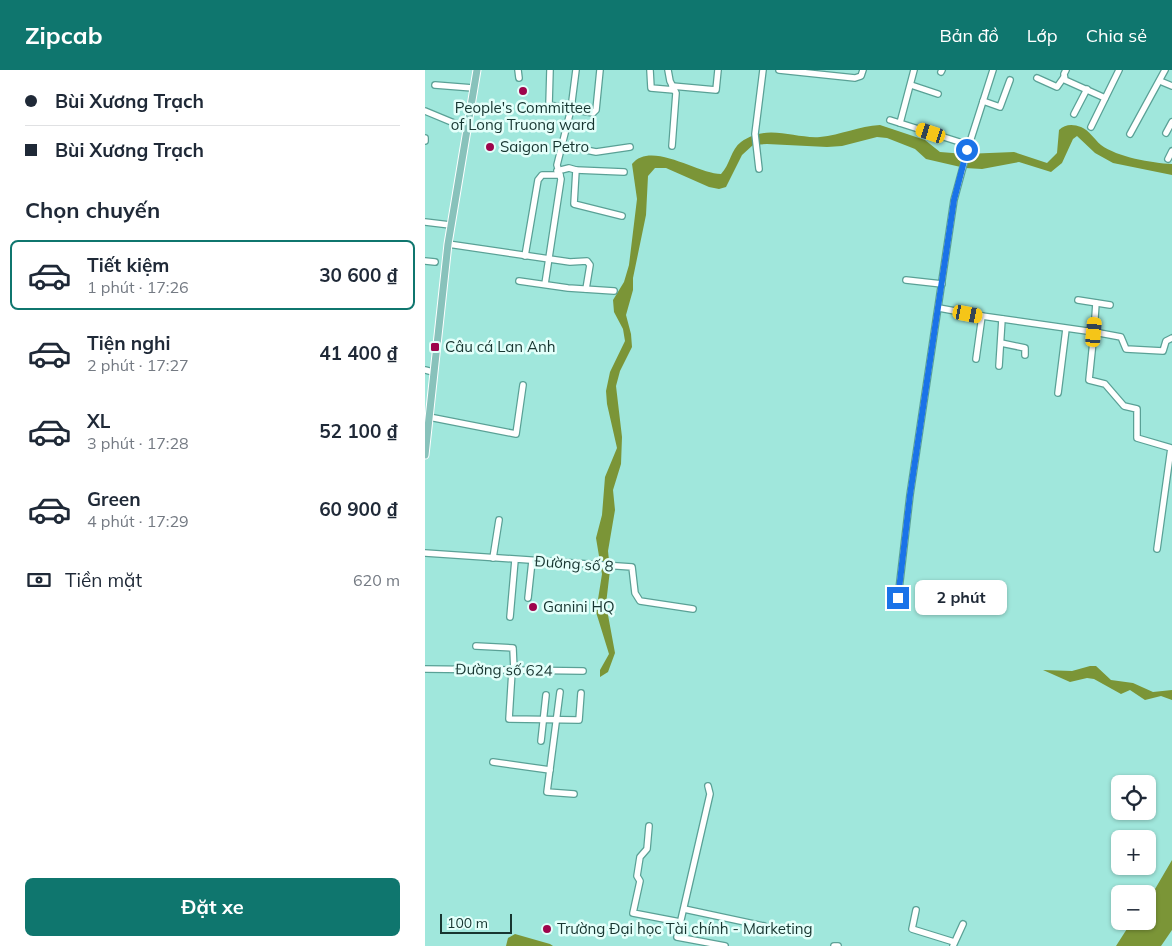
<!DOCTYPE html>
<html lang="vi">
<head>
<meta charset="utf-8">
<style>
	:root { --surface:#fff; --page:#f2f2f3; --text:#1f2937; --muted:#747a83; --line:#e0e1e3; --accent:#0f766e }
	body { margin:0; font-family:Mulish,sans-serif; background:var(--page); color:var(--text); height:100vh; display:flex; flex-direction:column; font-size:19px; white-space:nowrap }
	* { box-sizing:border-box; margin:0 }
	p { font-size:16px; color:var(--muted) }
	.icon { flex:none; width:28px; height:28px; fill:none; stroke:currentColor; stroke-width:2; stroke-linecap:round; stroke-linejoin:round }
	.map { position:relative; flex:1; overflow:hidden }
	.details { display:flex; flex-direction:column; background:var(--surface); width:425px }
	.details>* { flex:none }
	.guide { display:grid; align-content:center; height:110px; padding:0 25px; background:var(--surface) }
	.tools { position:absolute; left:686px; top:705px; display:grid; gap:10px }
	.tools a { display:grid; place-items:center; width:45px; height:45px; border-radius:8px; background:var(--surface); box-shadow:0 1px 4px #0004; font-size:25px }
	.scale { position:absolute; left:15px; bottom:12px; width:72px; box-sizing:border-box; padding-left:5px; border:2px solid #173530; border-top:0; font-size:14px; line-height:18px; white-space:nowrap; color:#173530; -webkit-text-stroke:4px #e3fffa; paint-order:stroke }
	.end { position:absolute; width:22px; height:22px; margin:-11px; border:6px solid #1a73e8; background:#fff; box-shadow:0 0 0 2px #fff }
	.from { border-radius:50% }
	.bubble { position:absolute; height:35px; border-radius:8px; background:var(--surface); box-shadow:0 1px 4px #0004; font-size:16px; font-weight:700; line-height:35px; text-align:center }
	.car { position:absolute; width:15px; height:30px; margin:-15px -8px; border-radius:6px; box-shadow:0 0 4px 1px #0007; background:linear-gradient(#f5c518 24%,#345 0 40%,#f5c518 0 76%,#345 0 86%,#f5c518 0) }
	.guide b { display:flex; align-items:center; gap:18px; height:48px; font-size:19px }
	.guide b+b { border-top:1px solid var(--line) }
	.guide i { width:12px; height:12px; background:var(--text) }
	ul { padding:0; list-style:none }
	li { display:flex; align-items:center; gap:15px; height:70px; margin:0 10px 8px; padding:0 15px; border:2px solid transparent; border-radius:8px }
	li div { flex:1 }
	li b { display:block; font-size:19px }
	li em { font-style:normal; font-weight:700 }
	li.selected { border-color:var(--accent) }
	li>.icon { width:45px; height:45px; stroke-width:1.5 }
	h2 { padding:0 25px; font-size:22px; line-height:60px }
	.pay { display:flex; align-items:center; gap:12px; height:55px; padding:0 25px; font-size:19px }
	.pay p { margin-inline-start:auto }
	.action { display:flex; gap:10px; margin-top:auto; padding:10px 25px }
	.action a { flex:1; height:58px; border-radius:8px; background:var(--accent); color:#fff; font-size:20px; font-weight:700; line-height:58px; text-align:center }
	header { display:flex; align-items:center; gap:30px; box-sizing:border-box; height:70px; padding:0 25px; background:var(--accent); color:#fff }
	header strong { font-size:24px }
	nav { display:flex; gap:28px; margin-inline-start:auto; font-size:18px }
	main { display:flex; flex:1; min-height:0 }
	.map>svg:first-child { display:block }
	.water { fill:#7b9537 }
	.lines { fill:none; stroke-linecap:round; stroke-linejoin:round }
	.minor-casing { stroke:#5aa196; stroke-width:8 }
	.major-casing { stroke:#fff; stroke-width:9 }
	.minor { stroke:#fff; stroke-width:5.5 }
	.major { stroke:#88c2bb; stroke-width:7 }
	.route { stroke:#1a73e8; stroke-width:6 }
	.poi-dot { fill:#9e054c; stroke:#e3fffa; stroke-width:2 }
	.labels { text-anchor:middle; stroke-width:5; stroke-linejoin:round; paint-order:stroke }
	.poi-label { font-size:15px; fill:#173530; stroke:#e3fffa; text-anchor:start }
	.street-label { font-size:15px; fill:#173530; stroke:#e3fffa }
</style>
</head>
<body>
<header>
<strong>Zipcab</strong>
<nav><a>Bản đồ</a><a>Lớp</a><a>Chia sẻ</a></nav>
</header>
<main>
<section class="details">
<div class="guide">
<b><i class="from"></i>Bùi Xương Trạch</b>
<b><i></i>Bùi Xương Trạch</b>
</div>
<h2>Chọn chuyến</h2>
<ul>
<li class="selected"><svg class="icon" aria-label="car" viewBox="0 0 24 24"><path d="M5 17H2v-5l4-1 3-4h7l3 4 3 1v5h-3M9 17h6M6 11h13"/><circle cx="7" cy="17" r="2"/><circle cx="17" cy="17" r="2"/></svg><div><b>Tiết kiệm</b><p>1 phút · 17:26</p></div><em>30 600 ₫</em></li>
<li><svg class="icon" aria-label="car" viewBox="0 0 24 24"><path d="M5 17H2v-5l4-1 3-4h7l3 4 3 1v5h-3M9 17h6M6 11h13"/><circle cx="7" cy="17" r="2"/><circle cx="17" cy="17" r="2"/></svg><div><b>Tiện nghi</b><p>2 phút · 17:27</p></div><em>41 400 ₫</em></li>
<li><svg class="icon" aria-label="car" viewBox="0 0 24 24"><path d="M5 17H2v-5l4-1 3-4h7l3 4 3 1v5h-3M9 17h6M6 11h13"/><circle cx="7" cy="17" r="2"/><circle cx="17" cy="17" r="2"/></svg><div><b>XL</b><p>3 phút · 17:28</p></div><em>52 100 ₫</em></li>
<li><svg class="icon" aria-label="car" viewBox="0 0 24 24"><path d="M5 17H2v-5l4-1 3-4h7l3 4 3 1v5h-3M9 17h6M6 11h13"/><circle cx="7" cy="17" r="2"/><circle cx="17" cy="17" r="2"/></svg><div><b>Green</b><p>4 phút · 17:29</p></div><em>60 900 ₫</em></li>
</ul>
<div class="pay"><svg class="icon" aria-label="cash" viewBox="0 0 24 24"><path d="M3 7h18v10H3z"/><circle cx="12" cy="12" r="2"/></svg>Tiền mặt<p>620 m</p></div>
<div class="action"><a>Đặt xe</a></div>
</section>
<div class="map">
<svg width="747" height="876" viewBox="0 0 747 876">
	<rect width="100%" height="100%" fill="#a0e7dc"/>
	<g class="water">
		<path d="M455,55L500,70L515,82L540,84L589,82L622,93L632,83L634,60C640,54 648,54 656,57C664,60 669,69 676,75C692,87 727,93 747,94V105L688,93L670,83L652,66L648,69L637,93L626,102L594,92L557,99L540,98L501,89L490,79L462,68L452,67L417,76L402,77L342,74L328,75L317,85L301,117L294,119L284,117L241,98H230L223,106L221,145L208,208V220L201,245L206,264L207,277L195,301L191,316L197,367L196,394L188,420L190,440L183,481L185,500L181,534L190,583L183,602L175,607V600L184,584L171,542L177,504L171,468L177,445L180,407L192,378L182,334L181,321L185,302L200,271L198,259L189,242L188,230L199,212L204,195L212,129L207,94C226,70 273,104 296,104C305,95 306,79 316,72C342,53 369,69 395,67C416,65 434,56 455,55Z"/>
		<path d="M665,596H671L686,610L708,613L728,622L747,620V630L736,626L720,630L705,620L696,624L669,609L662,608L645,612L618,600L647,601Z"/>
		<path d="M747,790V860L736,876H691L707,851H722L723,831Z"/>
		<path d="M90,864L125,874L128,876H81L83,868Z"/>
	</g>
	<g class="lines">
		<defs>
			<g id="minor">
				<path d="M93,0L94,8"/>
				<path d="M125,0L124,35L168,43L171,40L175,0"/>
				<path d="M225,0L226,18L249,20"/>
				<path d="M243,0L245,11L251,23L247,76"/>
				<path d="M354,0L430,8L436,6L438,0"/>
				<path d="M641,0L639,4L640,10L680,28"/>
				<path d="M516,2L517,0"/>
				<path d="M612,8L632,17L639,7"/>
				<path d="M735,11L747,16"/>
				<path d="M10,15L48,18"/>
				<path d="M486,15L513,24"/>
				<path d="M247,16L291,20L293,0"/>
				<path d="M558,31L575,37L585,10"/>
				<path d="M0,41L41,58"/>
				<path d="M649,44L662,19"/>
				<path d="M465,50L544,75"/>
				<path d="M475,53L489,0"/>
				<path d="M666,57L694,0"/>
				<path d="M741,63L747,52"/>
				<path d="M705,64L740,0"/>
				<path d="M0,71V68"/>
				<path d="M136,75L171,82L205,77"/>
				<path d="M743,89L747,81"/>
				<path d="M334,99L330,64L338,0"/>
				<path d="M151,100L199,102"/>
				<path d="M132,101L144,98L151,100L149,134L197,146"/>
				<path d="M0,152L25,155"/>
				<path d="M23,174L145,192L162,191L165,195L161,219"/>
				<path d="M100,186L113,110L117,105H135"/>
				<path d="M0,191L10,192"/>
				<path d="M481,210L517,214"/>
				<path d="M94,211L143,218L189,221"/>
				<path d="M120,214L136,109L132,95L146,39L151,0"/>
				<path d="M653,230L685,235"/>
				<path d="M671,233L669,262L696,267L701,279L738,281L741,271L747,268"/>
				<path d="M514,238L557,246L669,262L664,310L680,314L699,336L712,339V368L746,378L732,479"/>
				<path d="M576,273L600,278V285"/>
				<path d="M551,289L557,246"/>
				<path d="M574,296L577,249"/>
				<path d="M0,300L8,302"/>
				<path d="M633,323L641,259"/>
				<path d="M4,347L91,364L98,315"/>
				<path d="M0,483L207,497L210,523L215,531L268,539"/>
				<path d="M68,488L74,450"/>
				<path d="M103,528L107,491"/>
				<path d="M473,528L485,425L529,130L544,75L568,0"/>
				<path d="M85,547L90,490"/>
				<path d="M51,576L88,578L89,601"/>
				<path d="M0,599L158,601"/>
				<path d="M87,601L84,649L154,650L156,623"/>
				<path d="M135,622L122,722L149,724"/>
				<path d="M116,671L121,625"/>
				<path d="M68,692L125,700"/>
				<path d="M283,716L285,724L252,867L300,876"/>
				<path d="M224,756L222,779L215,787L212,806L215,811L208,843L255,852"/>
				<path d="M259,839L339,856"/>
				<path d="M491,840L487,859L529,872"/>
				<path d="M409,876H413"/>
				<path d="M528,876L538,854"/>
			</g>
			<path id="major" d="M0,385L23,174L52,0"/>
		</defs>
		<use href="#minor" class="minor-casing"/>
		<use href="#major" class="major-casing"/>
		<use href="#minor" class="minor"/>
		<use href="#major" class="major"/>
	</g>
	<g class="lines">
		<path class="route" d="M473,528L485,425L529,130L542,80"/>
	</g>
	<g class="poi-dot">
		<circle cx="98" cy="21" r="5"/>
		<circle cx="65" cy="77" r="5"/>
		<rect x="5" y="272" width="10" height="10" rx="2.5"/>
		<circle cx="108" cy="537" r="5"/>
		<circle cx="122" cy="859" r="5"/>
	</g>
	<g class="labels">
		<g class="poi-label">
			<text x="98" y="43" text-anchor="middle">People's Committee<tspan x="98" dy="17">of Long Truong ward</tspan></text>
			<text x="75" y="82">Saigon Petro</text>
			<text x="20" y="282">Câu cá Lan Anh</text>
			<text x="118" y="542">Ganini HQ</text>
			<text x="132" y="864">Trường Đại học Tài chính - Marketing</text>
		</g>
		<g class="street-label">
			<text transform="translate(149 494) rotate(4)" y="5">Đường số 8</text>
			<text transform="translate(79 600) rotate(1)" y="5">Đường số 624</text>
		</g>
	</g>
</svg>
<div class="tools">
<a><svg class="icon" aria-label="locate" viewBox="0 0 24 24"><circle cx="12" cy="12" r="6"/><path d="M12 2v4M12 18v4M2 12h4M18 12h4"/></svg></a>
<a>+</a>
<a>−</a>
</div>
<div class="scale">100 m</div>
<i class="end from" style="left:542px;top:80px"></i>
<i class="end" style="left:473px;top:528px"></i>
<div class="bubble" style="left:490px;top:510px;width:92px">2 phút</div>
<i class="car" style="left:506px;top:63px;rotate:288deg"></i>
<i class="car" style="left:543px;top:244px;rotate:101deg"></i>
<i class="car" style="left:669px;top:262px;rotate:5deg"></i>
</div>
</main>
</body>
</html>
